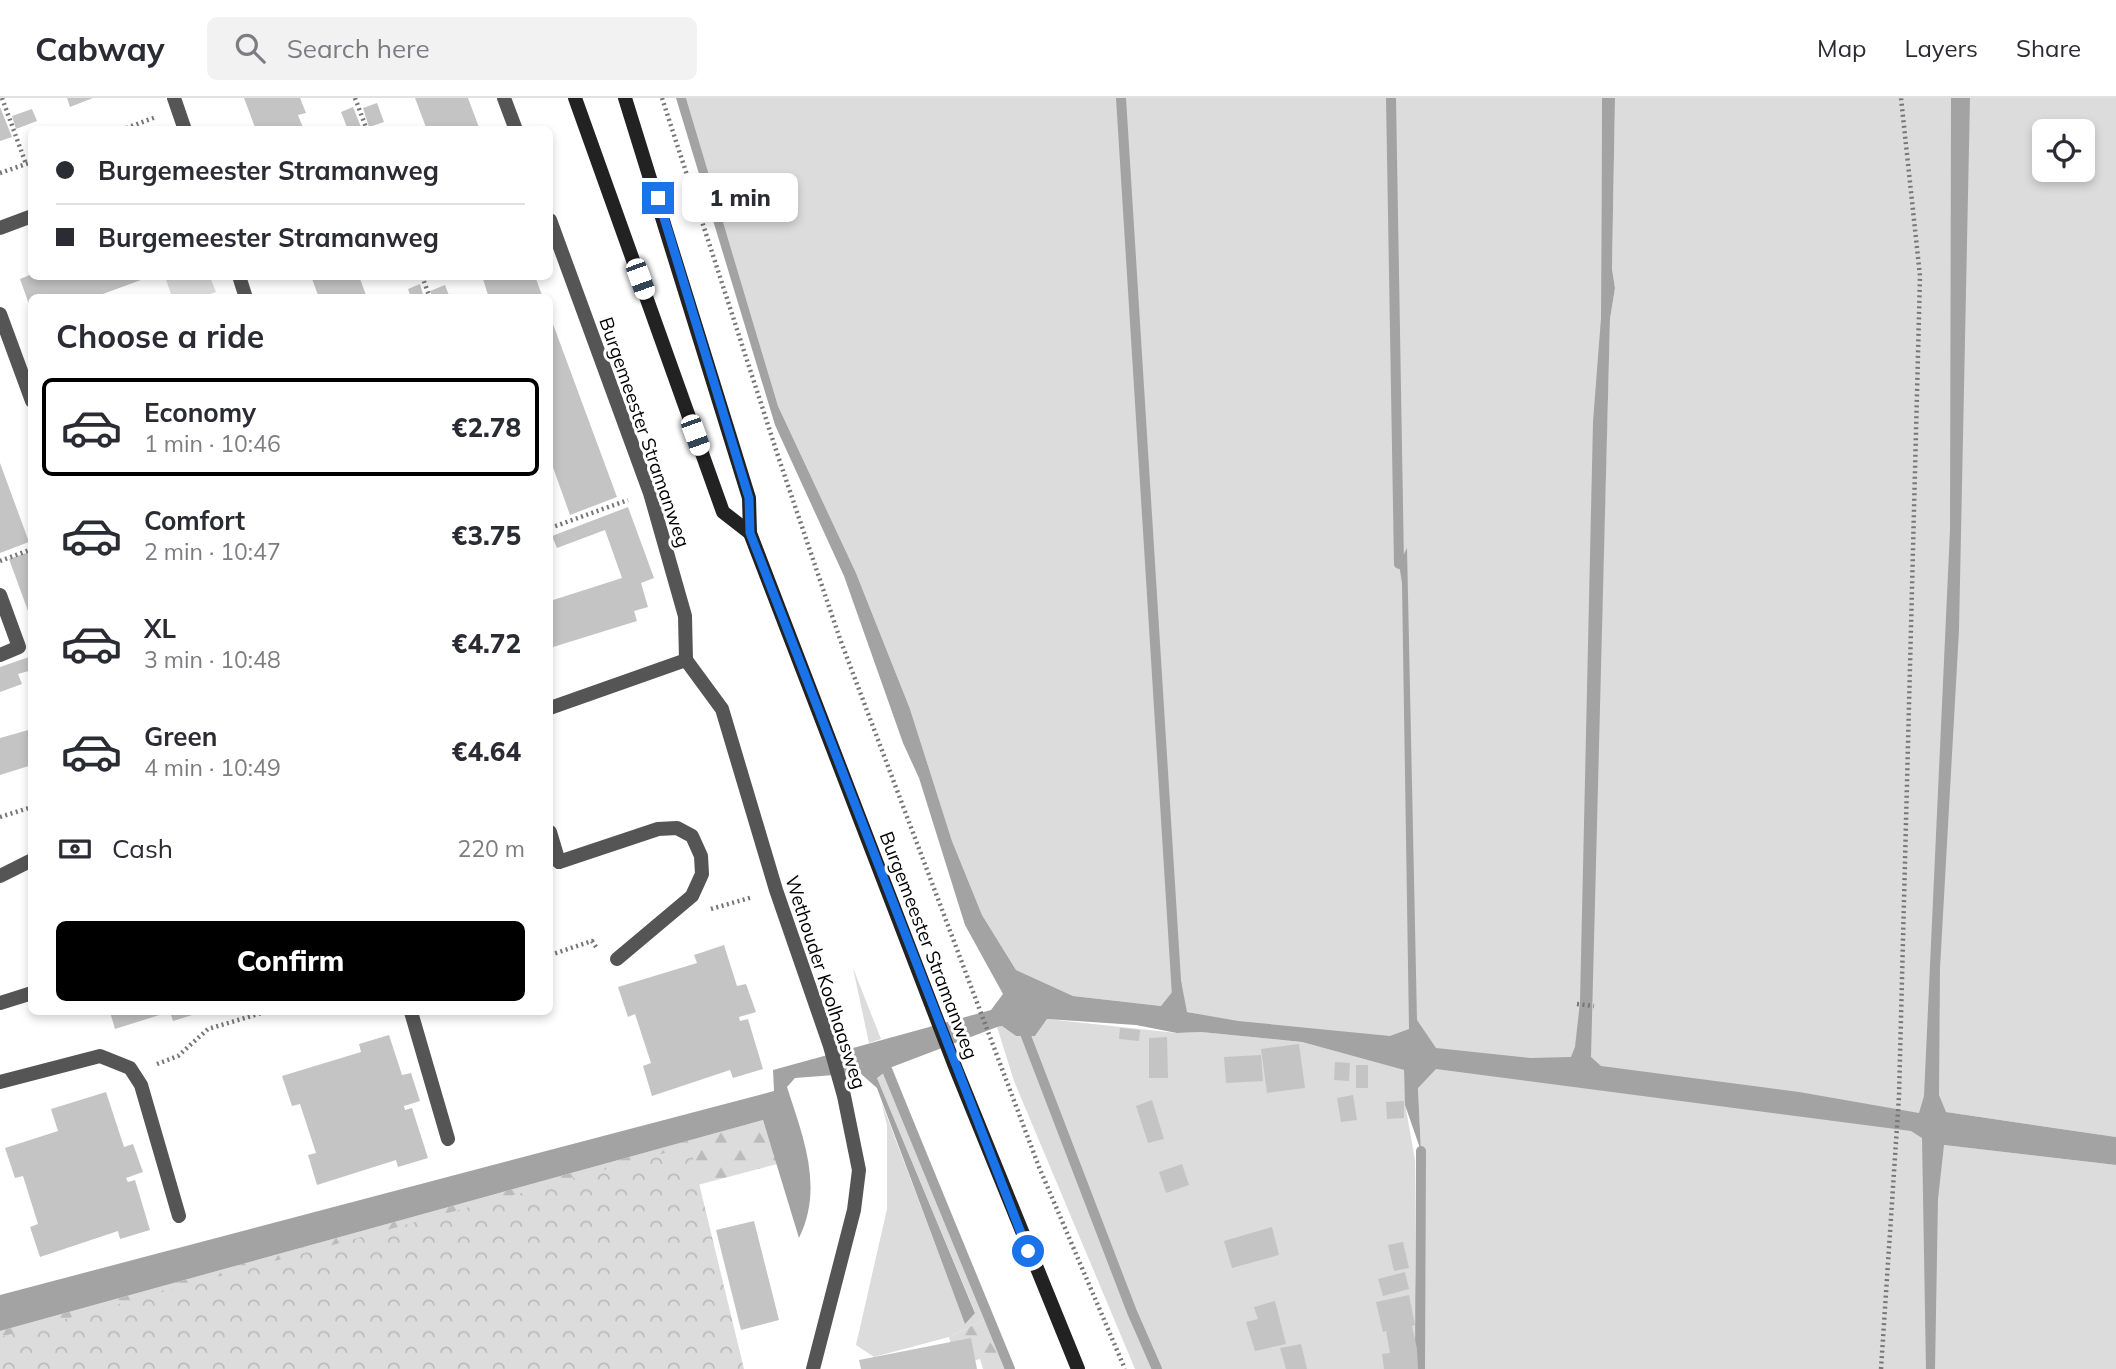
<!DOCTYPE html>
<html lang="en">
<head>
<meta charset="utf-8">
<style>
	:root { --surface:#fff; --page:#f2f2f3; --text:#2b2b33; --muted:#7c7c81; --line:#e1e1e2; --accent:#000 }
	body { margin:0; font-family:Mulish,sans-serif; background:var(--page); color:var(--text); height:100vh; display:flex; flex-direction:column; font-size:26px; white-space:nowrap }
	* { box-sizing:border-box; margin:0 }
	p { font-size:23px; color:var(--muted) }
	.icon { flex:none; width:38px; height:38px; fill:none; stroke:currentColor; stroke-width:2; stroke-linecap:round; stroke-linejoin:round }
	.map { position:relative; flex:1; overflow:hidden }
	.panel { position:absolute; left:28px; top:196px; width:525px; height:721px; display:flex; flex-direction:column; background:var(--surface); border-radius:10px; box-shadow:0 4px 10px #0003 }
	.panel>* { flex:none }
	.hud { position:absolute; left:28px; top:28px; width:525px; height:154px; border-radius:10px; box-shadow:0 4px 10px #0003; display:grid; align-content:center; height:154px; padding:0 28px; background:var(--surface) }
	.buttons { position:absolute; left:2032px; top:21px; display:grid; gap:14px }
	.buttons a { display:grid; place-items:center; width:63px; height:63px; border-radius:10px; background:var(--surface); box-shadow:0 4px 10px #0003; font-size:35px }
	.end { position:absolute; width:32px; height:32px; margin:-16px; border:9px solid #1a73e8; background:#fff; box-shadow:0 0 0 4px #fff }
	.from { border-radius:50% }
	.bubble { position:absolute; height:49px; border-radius:10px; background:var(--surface); box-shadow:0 4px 10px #0003; font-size:23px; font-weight:800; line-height:49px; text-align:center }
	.car { position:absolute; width:21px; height:42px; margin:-21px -10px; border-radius:9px; box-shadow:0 0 5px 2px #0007; background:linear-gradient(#fff 24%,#345 0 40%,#fff 0 76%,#345 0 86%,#fff 0) }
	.hud b { display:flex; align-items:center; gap:24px; height:66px; font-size:26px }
	.hud b+b { border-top:2px solid var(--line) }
	.hud i { width:18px; height:18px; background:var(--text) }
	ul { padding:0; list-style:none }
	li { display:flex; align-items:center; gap:21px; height:98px; margin:0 14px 10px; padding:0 14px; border:4px solid transparent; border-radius:10px }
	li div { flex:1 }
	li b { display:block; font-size:26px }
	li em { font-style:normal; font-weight:800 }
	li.current { border-color:var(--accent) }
	li>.icon { width:63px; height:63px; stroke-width:1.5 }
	h2 { padding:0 28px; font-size:32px; line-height:84px }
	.pay { display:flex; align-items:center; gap:18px; height:77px; padding:0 28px; font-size:26px }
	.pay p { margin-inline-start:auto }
	.action { display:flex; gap:14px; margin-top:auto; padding:14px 28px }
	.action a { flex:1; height:80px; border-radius:10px; background:var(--accent); color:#fff; font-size:28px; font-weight:800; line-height:80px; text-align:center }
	header { display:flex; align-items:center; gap:42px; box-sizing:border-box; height:98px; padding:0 35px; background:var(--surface); border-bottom:2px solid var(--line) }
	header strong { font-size:33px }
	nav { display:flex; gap:38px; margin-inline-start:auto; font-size:24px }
	.search { width:490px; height:63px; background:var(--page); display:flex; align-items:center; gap:18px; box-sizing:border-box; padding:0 24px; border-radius:10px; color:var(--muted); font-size:26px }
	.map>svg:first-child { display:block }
	.green { fill:#dcdcdc; fill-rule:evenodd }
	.forest { fill:url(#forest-firs) }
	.park { fill:url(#park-crowns) }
	.water { fill:#a3a3a3 }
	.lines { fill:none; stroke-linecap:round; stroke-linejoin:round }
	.stream { stroke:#a3a3a3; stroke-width:10 }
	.building { fill:#c4c4c4 }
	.path { stroke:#777; stroke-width:4.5; stroke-dasharray:2 3.5; stroke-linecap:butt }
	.service { stroke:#555; stroke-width:14 }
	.minor { stroke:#555; stroke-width:14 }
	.secondary { stroke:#222; stroke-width:14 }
	.route { stroke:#1a73e8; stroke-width:9 }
	.labels { text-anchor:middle; stroke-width:6; stroke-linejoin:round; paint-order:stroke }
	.street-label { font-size:19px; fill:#000; stroke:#fff }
</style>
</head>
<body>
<header>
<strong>Cabway</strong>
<div class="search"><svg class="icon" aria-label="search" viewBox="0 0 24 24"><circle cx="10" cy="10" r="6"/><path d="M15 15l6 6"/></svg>Search here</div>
<nav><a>Map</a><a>Layers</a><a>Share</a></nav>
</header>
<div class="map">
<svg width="2116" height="1271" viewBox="0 0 2116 1271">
	<defs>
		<pattern id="forest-firs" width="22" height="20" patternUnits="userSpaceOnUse" patternTransform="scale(1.75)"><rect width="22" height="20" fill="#dcdcdc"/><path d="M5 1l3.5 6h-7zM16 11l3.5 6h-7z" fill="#bbb"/></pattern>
		<pattern id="park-crowns" width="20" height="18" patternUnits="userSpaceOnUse" patternTransform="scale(1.75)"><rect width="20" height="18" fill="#dcdcdc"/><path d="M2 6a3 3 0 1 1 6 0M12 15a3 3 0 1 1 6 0" fill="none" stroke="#bbb"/></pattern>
	</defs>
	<rect width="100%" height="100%" fill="#fff"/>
	<g class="green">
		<path d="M686,0H1602L1601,220L1591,913L1610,221L1615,190L1612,171L1615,0H2116V1039L1946,1014L1944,1047L2116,1067V1271H1425L1419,1121L1421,1053L1417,964L1161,908L1073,898L1016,872L982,817L952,743L910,611L856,475L778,308ZM2044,33H2082V72H2044Z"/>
		<path d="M165,179H210L216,194L201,199H172Z"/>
		<path d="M853,870L881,941L869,945Z"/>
		<path d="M1047,921L1177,935L1201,934L1302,944L1404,972L1406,1011L1415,1062V1175L1419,1271H1135L1014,983L997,929L1002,928L1016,938H1035Z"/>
		<path d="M892,969L990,1219L949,1239L874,1259L856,1247L887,1111V1027L881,1003L965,1225L975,1214L877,980Z"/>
	</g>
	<g class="forest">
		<path d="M763,1022L777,1066L0,1271V1233Z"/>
		<path d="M990,1219L1012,1271H983L980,1261L956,1268L949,1239Z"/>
	</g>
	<path class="park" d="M690,1048L744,1271H0V1239Z"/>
	<path class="water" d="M676,0H686L778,308L856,475L910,611L952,743L982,817L1016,872L1073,898L1161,908L1181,883L1187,914L1238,923L1390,938L1409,931L1402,485L1399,466L1407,450L1417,922L1436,950L1530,960L1571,959L1575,949L1580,904L1593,324L1601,220L1602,0H1615L1612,171L1615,190L1610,221L1591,959L1601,968L1799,994L1919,1015L1924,998L1950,432L1951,0H1970L1959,532L1940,870L1939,997L1946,1014L2116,1039V1067L1944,1047L1938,1101L1935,1271H1926L1922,1040L1911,1033L1436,971L1418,990L1421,1053L1405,1007L1404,972L1302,944L1201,934L1177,935L1136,927L1047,921L1035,938H1016L1002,928L997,929L892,969L877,980L975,1215L965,1226L877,990L860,975L795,980L787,989C803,1039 824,1089 799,1140L763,1022L0,1233V1197L774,993L773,972L991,912L1003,896L965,827L919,680L903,645L844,478L775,327Z"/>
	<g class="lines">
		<g class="stream">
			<path d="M1121,0L1177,898"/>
			<path d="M1391,0L1399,466"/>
			<path d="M1026,938L1132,1214L1157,1271"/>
			<path d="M887,972L1010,1271"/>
			<path d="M1420,1271L1421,1053"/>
		</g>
	</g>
	<g class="building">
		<path d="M67,0H93L70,9Z"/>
		<path d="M244,0H300L306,15L298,17L304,32H256Z"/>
		<path d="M415,0H468L480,32H427Z"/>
		<path d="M377,5L384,24L369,29L363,10Z"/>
		<path d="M0,9L12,39L0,43Z"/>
		<path d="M353,9L361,29L362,32H348L341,14Z"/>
		<path d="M32,11L37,23L16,31L12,18Z"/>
		<path d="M32,176V178L149,179L92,200H32L31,212L20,181Z"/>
		<path d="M311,178H359L367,200H319Z"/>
		<path d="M482,178H535L543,200H489Z"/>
		<path d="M420,186L424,200H411L408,191Z"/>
		<path d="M445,187L450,200H433L430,193Z"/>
		<path d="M550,218L617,399L570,417L550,361Z"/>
		<path d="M0,365L29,444L0,455Z"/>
		<path d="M628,409L654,480L641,485L648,509L634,513L637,523L550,550V503L622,480L605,432L557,450L552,438Z"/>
		<path d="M32,453V521H31L9,461Z"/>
		<path d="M32,558V572L18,576L22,586L0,594V569Z"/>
		<path d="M32,631V667L0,677V640Z"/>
		<path d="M724,847L737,888L746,886L756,914L739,919L740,923L748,921L763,971L733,980L730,972L652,998L643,968L651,965L635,916L628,919L618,889L697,865L694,857Z"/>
		<path d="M110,914H169L115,931Z"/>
		<path d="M170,914H202L173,923Z"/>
		<path d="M1120,930L1140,932L1139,943L1119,941Z"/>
		<path d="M389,937L402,977L411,975L420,1003L404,1008L405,1012L412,1010L428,1060L398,1069L396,1062L317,1087L308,1057L316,1055L300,1006L292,1008L282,978L361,954L359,946Z"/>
		<path d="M1167,939L1168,980H1149V940Z"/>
		<path d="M1299,946L1305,990L1267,995L1261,951Z"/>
		<path d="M1261,957L1263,983L1226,985L1224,959Z"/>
		<path d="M1335,964L1350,965L1349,983L1334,982Z"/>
		<rect x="1356" y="967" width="12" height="23"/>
		<path d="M106,994L124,1049L133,1046L143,1074L126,1080L128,1084L135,1082L150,1132L120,1141L118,1133L40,1159L30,1129L38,1126L23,1078L15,1080L5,1050L58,1033L51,1011Z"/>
		<path d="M1353,997L1357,1022L1341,1024L1337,1000Z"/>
		<path d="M1152,1002L1164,1041L1148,1045L1136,1008Z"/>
		<path d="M1404,1003V1020L1387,1021L1386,1004Z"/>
		<path d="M1182,1066L1189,1087L1166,1095L1159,1074Z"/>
		<path d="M754,1123L779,1222L741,1232L716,1132Z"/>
		<path d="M1272,1129L1279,1157L1232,1170L1224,1143Z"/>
		<path d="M1403,1144L1409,1170L1394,1173L1388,1147Z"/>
		<path d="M1405,1174L1409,1191L1383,1198L1378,1181Z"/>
		<path d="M1409,1197L1415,1227L1412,1228L1417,1251L1418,1271H1384L1382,1256L1390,1255L1386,1233L1383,1234L1376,1204Z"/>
		<path d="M1275,1203L1286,1246L1255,1253L1246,1224L1258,1221L1254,1209Z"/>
		<path d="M971,1240L977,1271H861L859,1262Z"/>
		<path d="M1301,1246L1307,1271H1286L1280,1250Z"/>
	</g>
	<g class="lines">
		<g class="path">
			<path d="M2,0L26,66"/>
			<path d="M355,0L367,32"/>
			<path d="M662,0L779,361L840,541L1039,1069L1125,1271"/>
			<path d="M121,32L156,19"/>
			<path d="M0,75L32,64"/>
			<path d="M422,178L430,200"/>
			<path d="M550,430L628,402"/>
			<path d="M0,463L32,451"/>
			<path d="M0,719L32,709"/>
			<path d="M711,811L753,799"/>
			<path d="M550,857L592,843L596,849"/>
			<path d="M1577,906L1594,908"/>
			<path d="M157,966L178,958L208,931L265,914"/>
			<path d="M1881,1271L1899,998L1920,178L1901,0"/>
		</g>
		<g class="service">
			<path d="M0,497L19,549L0,557"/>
			<path d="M559,764L658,731L677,730L692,738L701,758L702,776L692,798L617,861"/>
			<path d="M0,905L32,895"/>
		</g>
		<g class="minor">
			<path d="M174,0L185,32"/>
			<path d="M504,0L516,32"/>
			<path d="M550,122L650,395L685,518L686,562"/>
			<path d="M0,130L32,118"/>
			<path d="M239,178L246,200"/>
			<path d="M0,216L32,303"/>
			<path d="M686,562L722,611L776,792L830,948L844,998L859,1072L854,1112L813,1271"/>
			<path d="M550,610L686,562"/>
			<path d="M550,734L559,764"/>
			<path d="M0,778L32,762"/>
			<path d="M411,914L448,1041"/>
			<path d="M0,984L100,958L130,970L141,987L179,1118"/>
		</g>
		<g class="secondary">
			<path d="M575,0L723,414L750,435"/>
			<path d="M625,0L749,400L750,435L956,971L1078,1271"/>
		</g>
	</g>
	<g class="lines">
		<path class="route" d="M658,100L749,400L750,435L1028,1153"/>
	</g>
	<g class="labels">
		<g class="street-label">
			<text transform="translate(645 334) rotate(71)" y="7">Burgemeester Stramanweg</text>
			<text transform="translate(929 847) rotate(69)" y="7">Burgemeester Stramanweg</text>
			<text transform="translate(826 884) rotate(72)" y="7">Wethouder Koolhaasweg</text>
		</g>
	</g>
</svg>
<div class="buttons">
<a><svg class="icon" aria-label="locate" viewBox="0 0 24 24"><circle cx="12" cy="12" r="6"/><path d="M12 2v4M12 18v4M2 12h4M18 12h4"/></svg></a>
</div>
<i class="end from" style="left:1028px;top:1153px"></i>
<i class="end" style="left:658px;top:100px"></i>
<div class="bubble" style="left:682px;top:75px;width:116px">1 min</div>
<i class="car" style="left:640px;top:181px;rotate:160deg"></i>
<i class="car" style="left:695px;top:337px;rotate:160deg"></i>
<div class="hud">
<b><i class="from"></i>Burgemeester Stramanweg</b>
<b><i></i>Burgemeester Stramanweg</b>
</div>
<section class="panel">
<h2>Choose a ride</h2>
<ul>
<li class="current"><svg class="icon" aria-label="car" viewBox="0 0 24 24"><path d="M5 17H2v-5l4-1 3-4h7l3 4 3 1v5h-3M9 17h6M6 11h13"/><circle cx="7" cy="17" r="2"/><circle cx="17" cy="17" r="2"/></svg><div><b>Economy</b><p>1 min · 10:46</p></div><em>€2.78</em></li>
<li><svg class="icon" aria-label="car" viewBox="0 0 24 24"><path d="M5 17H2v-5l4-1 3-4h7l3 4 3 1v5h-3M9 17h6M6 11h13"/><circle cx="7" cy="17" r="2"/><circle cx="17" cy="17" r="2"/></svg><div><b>Comfort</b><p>2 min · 10:47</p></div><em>€3.75</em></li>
<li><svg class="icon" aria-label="car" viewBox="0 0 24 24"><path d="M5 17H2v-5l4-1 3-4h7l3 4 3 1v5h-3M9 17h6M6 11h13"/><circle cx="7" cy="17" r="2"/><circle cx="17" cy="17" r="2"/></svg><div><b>XL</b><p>3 min · 10:48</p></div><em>€4.72</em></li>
<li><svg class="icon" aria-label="car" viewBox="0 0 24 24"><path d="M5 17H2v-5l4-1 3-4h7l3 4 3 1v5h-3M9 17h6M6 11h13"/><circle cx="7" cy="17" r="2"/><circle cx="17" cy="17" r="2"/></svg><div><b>Green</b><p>4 min · 10:49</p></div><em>€4.64</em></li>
</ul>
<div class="pay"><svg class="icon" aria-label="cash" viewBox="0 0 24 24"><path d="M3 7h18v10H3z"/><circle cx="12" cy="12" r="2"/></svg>Cash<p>220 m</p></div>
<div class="action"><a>Confirm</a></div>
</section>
</div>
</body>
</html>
